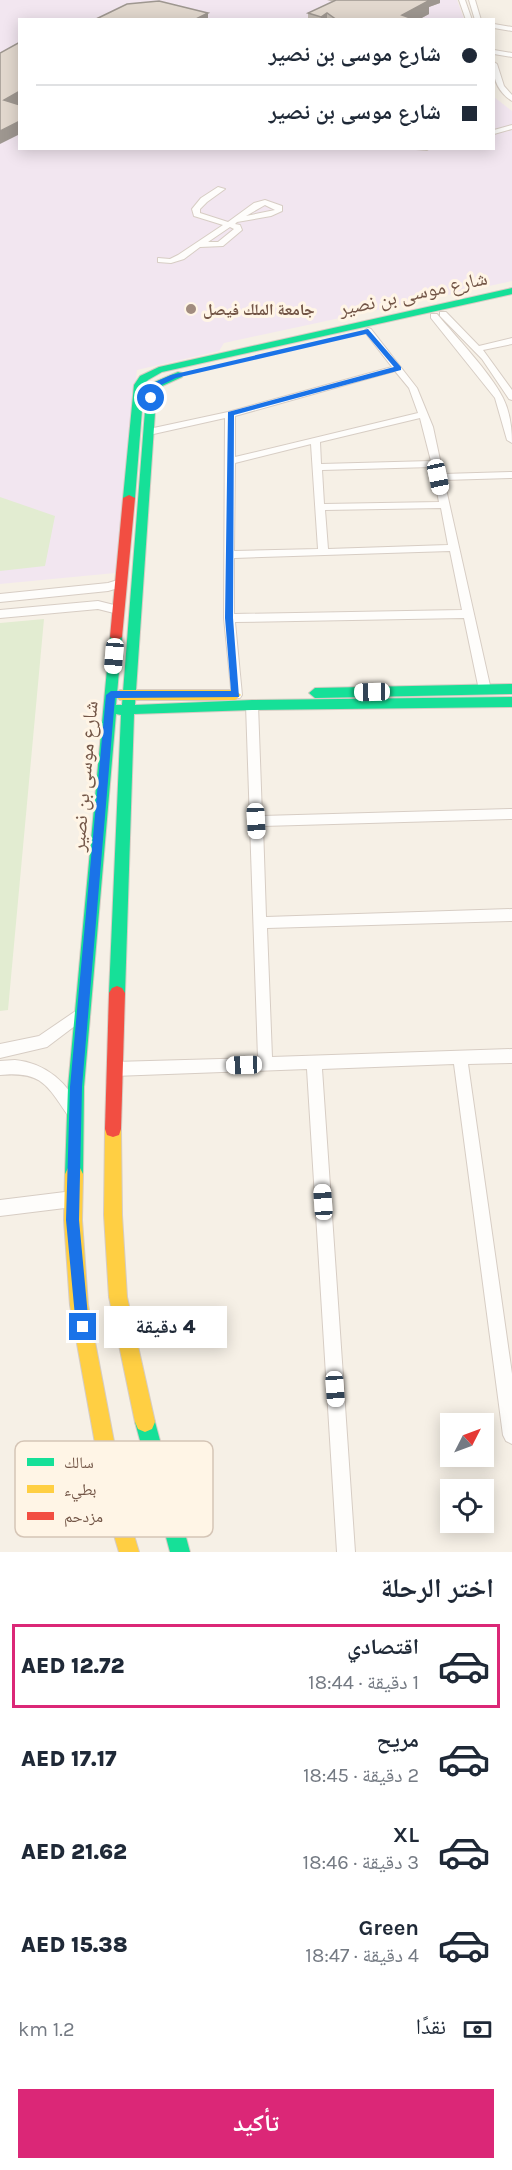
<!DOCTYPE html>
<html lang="ar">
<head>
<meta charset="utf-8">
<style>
	:root { --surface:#fff; --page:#f6f6f7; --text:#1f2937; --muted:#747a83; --line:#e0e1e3; --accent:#db2777 }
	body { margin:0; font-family:Karla,"Noto Naskh Arabic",sans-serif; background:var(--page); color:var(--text); direction:rtl; height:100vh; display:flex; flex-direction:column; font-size:22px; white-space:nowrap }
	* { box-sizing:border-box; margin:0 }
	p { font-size:20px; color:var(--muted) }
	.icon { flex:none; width:33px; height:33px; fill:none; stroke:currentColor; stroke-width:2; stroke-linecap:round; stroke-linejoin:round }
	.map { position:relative; height:1552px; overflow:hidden; direction:ltr }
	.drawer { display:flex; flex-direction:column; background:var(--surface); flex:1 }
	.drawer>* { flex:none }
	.banner { position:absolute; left:18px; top:18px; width:477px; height:132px; border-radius:0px; box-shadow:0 3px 15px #0003; direction:rtl; display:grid; align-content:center; height:132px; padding:0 18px; background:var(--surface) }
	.needle { width:39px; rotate:48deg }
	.tools { position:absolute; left:440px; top:1413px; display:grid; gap:12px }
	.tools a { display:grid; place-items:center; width:54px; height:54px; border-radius:0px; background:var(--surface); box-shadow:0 3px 15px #0003; font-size:30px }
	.end { position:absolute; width:27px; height:27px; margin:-14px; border:8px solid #1a73e8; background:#fff; box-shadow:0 0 0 3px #fff }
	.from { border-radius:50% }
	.bubble { position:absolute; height:42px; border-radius:0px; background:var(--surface); box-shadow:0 3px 15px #0003; font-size:20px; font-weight:800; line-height:42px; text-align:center; direction:rtl }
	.car { position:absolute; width:18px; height:36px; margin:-18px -9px; border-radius:8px; box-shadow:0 0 4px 2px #0007; background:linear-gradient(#fff 24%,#345 0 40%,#fff 0 76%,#345 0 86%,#fff 0) }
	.banner b { display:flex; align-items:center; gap:21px; height:57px; font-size:22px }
	.banner b+b { border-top:2px solid var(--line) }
	.banner i { width:15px; height:15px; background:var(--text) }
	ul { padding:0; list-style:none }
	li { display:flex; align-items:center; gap:18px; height:84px; margin:0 12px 9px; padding:0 6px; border:3px solid transparent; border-radius:0px }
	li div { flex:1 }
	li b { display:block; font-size:22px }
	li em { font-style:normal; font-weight:800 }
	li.selected { border-color:var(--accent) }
	li>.icon { width:54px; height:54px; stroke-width:1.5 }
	h2 { padding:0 18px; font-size:27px; line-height:72px }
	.pay { display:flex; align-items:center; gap:15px; height:66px; padding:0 18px; font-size:22px }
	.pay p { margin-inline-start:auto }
	.primary-button { display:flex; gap:12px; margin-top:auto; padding:12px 18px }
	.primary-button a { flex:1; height:69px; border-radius:0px; background:var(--accent); color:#fff; font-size:24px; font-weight:800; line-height:69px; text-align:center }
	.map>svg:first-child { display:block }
	.education { fill:#f2e6f0 }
	.green { fill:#e2ecd1 }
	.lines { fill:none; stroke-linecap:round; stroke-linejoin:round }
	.street-casing { stroke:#d7cdc4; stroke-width:2 }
	.fast-casing { stroke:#d6ccc3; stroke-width:2 }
	.slow-casing { stroke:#d6ccc3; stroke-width:2 }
	.jam-casing { stroke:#d6ccc3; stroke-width:2 }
	.street { fill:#fefdfb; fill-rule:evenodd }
	.fast { fill:#16e098; fill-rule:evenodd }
	.slow { fill:#ffcf43; fill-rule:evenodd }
	.jam { fill:#f24e42; fill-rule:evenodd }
	.wall { fill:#c2bab1 }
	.shaded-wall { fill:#9e9790 }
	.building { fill:#e2d8ce; stroke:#9e9790; stroke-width:1.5 }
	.route { fill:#1a73e8 }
	.poi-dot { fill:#a18c7f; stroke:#fff5e6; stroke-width:2 }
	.labels { text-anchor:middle; stroke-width:6; stroke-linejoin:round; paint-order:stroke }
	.far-poi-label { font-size:16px; font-weight:bold; fill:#735647; stroke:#fff5e6; text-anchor:start }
	.street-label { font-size:20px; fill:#735647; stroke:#fff5e6 }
	.key { fill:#fff5e6; stroke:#d5c5b6; stroke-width:1.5 }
	.key-label { font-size:16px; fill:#735647 }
</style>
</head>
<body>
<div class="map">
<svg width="512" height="1552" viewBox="0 0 512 1552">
	<rect width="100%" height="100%" fill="#f6f0e6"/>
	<path class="education" d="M0,0H457L464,19L20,20V148H494V97L512,111V281L224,343L219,351L137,370L115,573L0,584Z"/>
	<g class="green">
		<path d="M0,497L55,516L45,566L0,571Z"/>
		<path d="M44,619L8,1010L0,1011V623Z"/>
	</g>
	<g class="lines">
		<defs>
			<g id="street">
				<path d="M459,0H465L472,20H466Z"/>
				<path d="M469,0H475L481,20H475Z"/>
				<path d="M494,24L512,27V31L494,28Z"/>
				<path d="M494,50L512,53V57L494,54Z"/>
				<path d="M494,62L497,64L504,86L512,95V101C498,92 492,78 494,62Z"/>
				<path d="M512,125V129L494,134V130Z"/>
				<path d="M405,148H430L427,150Z"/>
				<path d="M218,187L225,189L207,202L200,209V213L228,222L254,203L265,200L282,206V211L271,216L237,222L235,224L240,225L242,230L223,246L200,247L184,259L171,263L158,262V258L170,259L178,255L223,225L194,216L192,209L201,198ZM265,205L275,210L246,216ZM230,227L234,229L218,242H208Z"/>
				<path d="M440,312H446L479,346L512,338V344L483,350L512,390V400L509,399L482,359L440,316Z"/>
				<path d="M431,314H437C456,337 490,372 503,398C510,412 512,428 512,443L507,440L495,398L431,318Z"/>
				<path d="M368,328L371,329L417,388L433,427L443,474L512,472V478L444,480L491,690L485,694L479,690L464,618L235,622L242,695L240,698H232L224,618L225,418L149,435L144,432L149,429L228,412L392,367L364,331ZM395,371L409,388L418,413L235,457V416ZM420,418L431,461L321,464L320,442ZM311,444L318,549L234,551L235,463ZM432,467L439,502L324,504L322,470ZM441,508L448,545L328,549L325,510ZM450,551L462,610L234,614V558Z"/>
				<path d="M121,579L126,583L125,586L108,591L0,602V594L108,583Z"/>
				<path d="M98,601L122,607L123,610L118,614L98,609L0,618V610Z"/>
				<path d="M252,701L258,705L262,816L512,809V819L263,826L266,917L512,909V921L267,928L272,1057L512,1049V1063L468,1064L512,1374V1444L506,1441L503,1435L454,1064L322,1069L355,1552H337L307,1069L114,1076L109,1074L107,1069L109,1064L114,1062L258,1058L246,705Z"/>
				<path d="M83,1006L88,1008L90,1012L88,1016L47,1047L0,1058V1044L39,1036Z"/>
				<path d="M15,1060C46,1063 69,1083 81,1112L79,1117L74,1119L69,1117C47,1085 42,1071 0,1075V1061Z"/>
				<path d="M73,1191L78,1194L81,1199L78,1204L73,1207L0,1216V1200Z"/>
			</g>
			<g id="fast">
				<path d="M512,288V294L162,372L148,380L144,385L135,498L129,501L123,498L134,385L140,376L159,367Z"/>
				<path d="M178,372L182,373V377L160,387L156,398L135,705L252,700L512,697V707L252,710L134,714L125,993L122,998L117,1000L112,998L109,993L121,715L116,714L84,1087L83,1174L80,1180L74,1182L68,1180L65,1174L68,1087L110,637L116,633L122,637L116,705H122L146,398L152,383Z"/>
				<path d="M512,684V694L315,698L309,693L315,688Z"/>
				<path d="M145,1412L152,1415L155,1422L190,1552H170L135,1422L138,1415Z"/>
			</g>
			<g id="slow">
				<path d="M120,690H235L241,695L235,700H120L114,695Z"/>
				<path d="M113,1121L119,1123L121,1129L122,1215L127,1297L155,1422L152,1429L145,1432L138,1429L135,1422L109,1297L104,1215L105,1129L107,1123Z"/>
				<path d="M74,1166L80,1168L83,1174L82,1220L88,1305L128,1515L139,1552H119L108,1515L70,1305L64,1220L65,1174L68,1168Z"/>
			</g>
			<g id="jam">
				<path d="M129,495L135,498L122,637L116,641L110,637L123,498Z"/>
				<path d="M117,986L122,988L125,993L121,1129L119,1135L113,1137L107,1135L105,1129L109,993L112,988Z"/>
			</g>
		</defs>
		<use href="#street" class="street-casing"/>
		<use href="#fast" class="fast-casing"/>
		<use href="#slow" class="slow-casing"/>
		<use href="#jam" class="jam-casing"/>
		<use href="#street" class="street"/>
		<use href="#fast" class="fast"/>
		<use href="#slow" class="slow"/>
		<use href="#jam" class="jam"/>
	</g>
	<path class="wall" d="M327,0H440V3L429,7V14L418,20H308V13L333,2Z"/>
	<g class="shaded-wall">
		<path d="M418,0H440V3L429,7V14L418,20H402V15Z"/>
		<path d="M208,13V20H194Z"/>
		<path d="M327,13V20H321V17Z"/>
		<path d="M20,91V103L6,111L4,100Z"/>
		<path d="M20,121V134L0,144V131Z"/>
	</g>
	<g class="building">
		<path d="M336,0H430L402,15L416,20H337L327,13L321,17L308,13Z"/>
		<path d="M159,1L208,13L194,20H94L127,4Z"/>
		<path d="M20,42V91L4,100L20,105V121L0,131V53Z"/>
	</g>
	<path class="route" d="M368,329L401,367V370L234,415L233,618L239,697L115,698L82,1087L79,1220L89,1327L88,1332L83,1334L78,1332L76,1327L66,1220L70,1087L106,695L111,691H231L225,618L228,412L394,367L366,334L176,378L159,386L153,400L147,398L153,383L171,375Z"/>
	<circle class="poi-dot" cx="191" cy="309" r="6"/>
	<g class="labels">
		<g class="far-poi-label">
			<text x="203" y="315">جامعة الملك فيصل</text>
		</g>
		<g class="street-label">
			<text transform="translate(413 293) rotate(-12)" y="7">شارع موسى بن نصير</text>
			<text transform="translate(84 776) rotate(-85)" y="7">شارع موسى بن نصير</text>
		</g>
	</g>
	<rect x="15" y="1441" width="198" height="96" rx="9" class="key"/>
	<rect x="27" y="1458" width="27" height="8" fill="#16e098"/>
	<rect x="27" y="1485" width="27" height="8" fill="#ffcf43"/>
	<rect x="27" y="1512" width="27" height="8" fill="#f24e42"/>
	<g class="key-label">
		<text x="64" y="1468">سالك</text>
		<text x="64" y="1495">بطيء</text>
		<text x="64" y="1522">مزدحم</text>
	</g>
</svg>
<div class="tools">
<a><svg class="needle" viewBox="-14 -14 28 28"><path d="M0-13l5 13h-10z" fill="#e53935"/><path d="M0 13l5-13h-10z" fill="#747a83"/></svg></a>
<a><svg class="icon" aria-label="locate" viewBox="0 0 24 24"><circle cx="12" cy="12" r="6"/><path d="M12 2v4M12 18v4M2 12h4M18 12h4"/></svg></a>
</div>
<i class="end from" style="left:151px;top:398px"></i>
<i class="end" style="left:83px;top:1327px"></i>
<div class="bubble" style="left:104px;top:1306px;width:123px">4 دقيقة</div>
<i class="car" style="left:438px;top:477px;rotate:168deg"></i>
<i class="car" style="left:114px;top:656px;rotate:185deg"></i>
<i class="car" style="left:372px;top:692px;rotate:269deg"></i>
<i class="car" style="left:256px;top:821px;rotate:177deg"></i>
<i class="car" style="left:244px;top:1065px;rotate:268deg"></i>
<i class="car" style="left:323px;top:1202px;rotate:356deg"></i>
<i class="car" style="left:335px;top:1389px;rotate:176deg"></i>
<div class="banner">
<b><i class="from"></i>شارع موسى بن نصير</b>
<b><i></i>شارع موسى بن نصير</b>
</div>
</div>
<section class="drawer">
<h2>اختر الرحلة</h2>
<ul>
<li class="selected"><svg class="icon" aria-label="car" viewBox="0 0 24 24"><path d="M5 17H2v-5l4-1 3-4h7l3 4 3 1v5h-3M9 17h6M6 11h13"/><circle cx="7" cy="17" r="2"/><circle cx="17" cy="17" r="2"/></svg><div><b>اقتصادي</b><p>1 دقيقة · 18:44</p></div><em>AED 12.72</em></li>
<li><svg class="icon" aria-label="car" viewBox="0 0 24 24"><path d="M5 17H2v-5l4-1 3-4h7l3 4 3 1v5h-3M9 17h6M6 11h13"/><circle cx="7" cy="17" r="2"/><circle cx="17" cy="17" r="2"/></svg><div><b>مريح</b><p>2 دقيقة · 18:45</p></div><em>AED 17.17</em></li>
<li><svg class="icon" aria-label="car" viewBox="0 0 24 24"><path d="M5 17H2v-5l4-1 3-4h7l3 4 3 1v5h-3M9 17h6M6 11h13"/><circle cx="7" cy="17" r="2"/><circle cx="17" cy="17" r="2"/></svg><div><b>XL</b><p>3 دقيقة · 18:46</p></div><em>AED 21.62</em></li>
<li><svg class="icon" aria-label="car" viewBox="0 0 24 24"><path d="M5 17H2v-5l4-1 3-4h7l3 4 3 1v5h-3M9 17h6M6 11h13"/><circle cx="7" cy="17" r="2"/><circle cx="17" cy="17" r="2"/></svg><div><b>Green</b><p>4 دقيقة · 18:47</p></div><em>AED 15.38</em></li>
</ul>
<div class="pay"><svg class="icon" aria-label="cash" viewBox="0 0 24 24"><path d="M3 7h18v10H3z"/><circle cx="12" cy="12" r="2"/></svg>نقدًا<p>1.2 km</p></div>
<div class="primary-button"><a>تأكيد</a></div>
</section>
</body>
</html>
